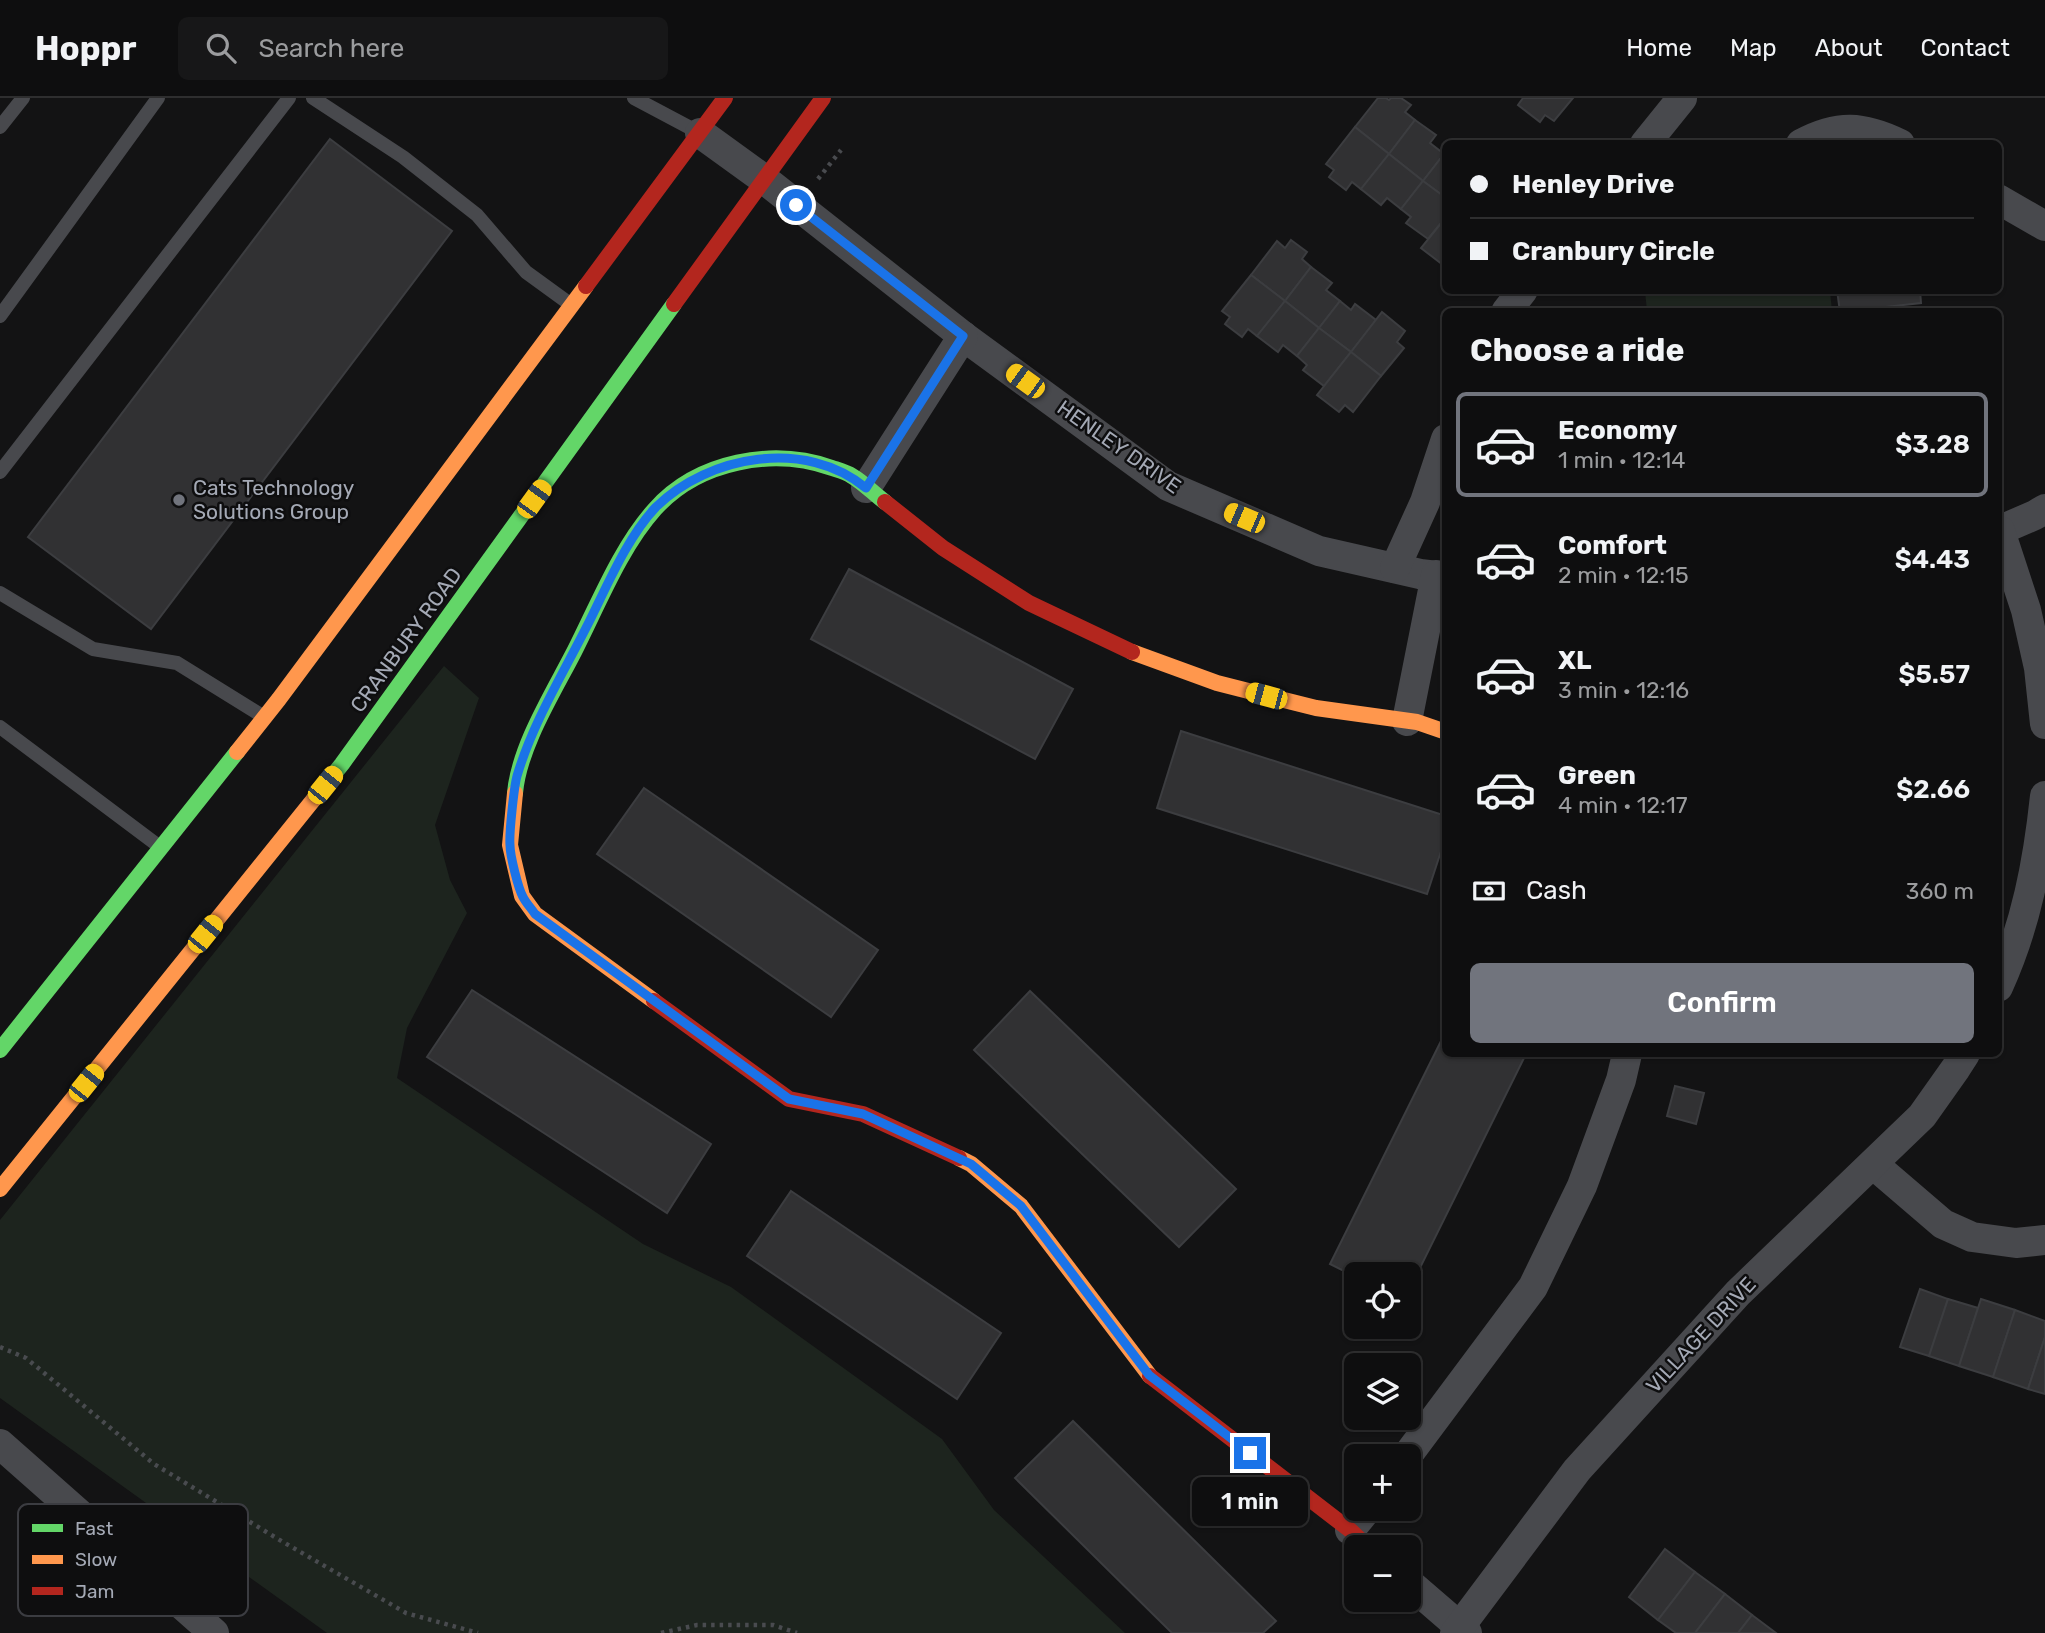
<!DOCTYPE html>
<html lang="en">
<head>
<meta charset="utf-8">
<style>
	:root { --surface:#0e0e0f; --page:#171718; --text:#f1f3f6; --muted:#9b9c9e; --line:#2e2e2f; --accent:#71747d }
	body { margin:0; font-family:Rubik,sans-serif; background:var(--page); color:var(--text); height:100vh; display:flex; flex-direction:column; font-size:26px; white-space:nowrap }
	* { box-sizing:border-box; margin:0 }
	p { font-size:23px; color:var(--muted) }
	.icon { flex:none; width:38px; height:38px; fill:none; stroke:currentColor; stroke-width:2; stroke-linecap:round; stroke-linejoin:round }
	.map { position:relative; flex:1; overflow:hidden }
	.details { position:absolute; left:1442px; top:210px; width:560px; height:749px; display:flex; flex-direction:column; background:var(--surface); border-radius:10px; box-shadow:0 2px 5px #0004,0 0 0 2px var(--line) }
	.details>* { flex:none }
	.hud { position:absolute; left:1442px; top:42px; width:560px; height:154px; border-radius:10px; box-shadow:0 2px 5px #0004,0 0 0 2px var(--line); display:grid; align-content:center; height:154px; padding:0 28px; background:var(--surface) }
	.tools { position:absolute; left:1344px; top:1164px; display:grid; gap:14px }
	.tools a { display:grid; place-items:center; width:77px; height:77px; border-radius:10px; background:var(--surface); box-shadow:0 2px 5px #0004,0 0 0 2px var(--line); font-size:35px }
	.end { position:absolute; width:32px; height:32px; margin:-16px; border:9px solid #1a73e8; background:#fff; box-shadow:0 0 0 4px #fff }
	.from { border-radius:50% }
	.bubble { position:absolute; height:49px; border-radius:10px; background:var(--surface); box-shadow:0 2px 5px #0004,0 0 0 2px var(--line); font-size:23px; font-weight:600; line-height:49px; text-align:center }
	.car { position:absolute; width:21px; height:42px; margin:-21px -10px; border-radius:9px; box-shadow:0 0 5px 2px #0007; background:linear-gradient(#f5c518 24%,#345 0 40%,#f5c518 0 76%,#345 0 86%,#f5c518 0) }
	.hud b { display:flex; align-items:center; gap:24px; height:66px; font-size:26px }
	.hud b+b { border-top:2px solid var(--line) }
	.hud i { width:18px; height:18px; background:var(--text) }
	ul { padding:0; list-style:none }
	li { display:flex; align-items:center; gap:21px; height:105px; margin:0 14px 10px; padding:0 14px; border:4px solid transparent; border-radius:10px }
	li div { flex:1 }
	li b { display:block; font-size:26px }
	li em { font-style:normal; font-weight:600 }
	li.current { border-color:var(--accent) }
	li>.icon { width:63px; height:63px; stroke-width:1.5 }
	h2 { padding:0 28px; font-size:32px; line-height:84px }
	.pay { display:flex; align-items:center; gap:18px; height:77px; padding:0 28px; font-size:26px }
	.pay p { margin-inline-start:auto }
	.primary-button { display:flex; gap:14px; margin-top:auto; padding:14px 28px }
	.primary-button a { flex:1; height:80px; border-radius:10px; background:var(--accent); color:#fff; font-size:28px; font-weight:600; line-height:80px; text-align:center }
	header { display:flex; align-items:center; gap:42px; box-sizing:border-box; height:98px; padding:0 35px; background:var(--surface); border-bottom:2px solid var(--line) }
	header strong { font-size:33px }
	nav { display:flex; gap:38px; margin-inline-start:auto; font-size:24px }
	.search { width:490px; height:63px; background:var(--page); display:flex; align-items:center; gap:18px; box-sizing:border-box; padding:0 24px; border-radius:10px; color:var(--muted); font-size:26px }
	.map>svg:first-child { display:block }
	.green { fill:#1d241e }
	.building { fill:#313133; stroke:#3c3d40; stroke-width:2 }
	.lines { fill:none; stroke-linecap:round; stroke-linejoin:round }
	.path { stroke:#494b4f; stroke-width:4.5; stroke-dasharray:3.5 5; stroke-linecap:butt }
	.lane { stroke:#48494d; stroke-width:14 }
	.street { stroke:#48494d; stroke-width:30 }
	.fast { stroke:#63d668; stroke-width:16 }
	.slow { stroke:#ff974d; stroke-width:16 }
	.jam { stroke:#b3261e; stroke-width:16 }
	.route { stroke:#1a73e8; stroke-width:9 }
	.poi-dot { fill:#71747d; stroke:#0e0e0f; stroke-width:2.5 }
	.labels { text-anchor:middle; stroke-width:5; stroke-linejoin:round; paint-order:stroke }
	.street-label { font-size:21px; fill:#a4a9b5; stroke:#0e0e0f }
	.poi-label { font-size:21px; fill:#a4a9b5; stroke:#0e0e0f; text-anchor:start }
	.key { fill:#0e0e0f; stroke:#3b3c41; stroke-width:2 }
	.key-label { font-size:19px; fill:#a4a9b5 }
</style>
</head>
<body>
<header>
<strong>Hoppr</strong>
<div class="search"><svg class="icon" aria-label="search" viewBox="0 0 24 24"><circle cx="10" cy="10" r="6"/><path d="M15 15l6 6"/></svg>Search here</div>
<nav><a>Home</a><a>Map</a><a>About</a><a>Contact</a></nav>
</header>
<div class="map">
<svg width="2045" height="1535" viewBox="0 0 2045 1535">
	<rect width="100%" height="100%" fill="#131314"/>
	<g class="green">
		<path d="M1645,193H1830L1832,213H1647Z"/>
		<path d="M444,568L479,600L435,727L450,782L467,815L407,930L397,980L643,1146L731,1189L942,1341L994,1412L1125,1535H327L0,1300V1122Z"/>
	</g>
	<g class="building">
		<path d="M1378,0H1386L1389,2L1391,0H1401L1411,7L1405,14L1415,22L1389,56L1355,29Z"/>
		<path d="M1523,0H1573L1554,23L1545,17L1540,24L1518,7Z"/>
		<path d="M1415,22L1436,37L1430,45L1444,56L1423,83L1389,56Z"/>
		<path d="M1355,29L1389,56L1361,91L1352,84L1346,92L1329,79L1334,72L1326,66Z"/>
		<path d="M330,41L452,133L151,531L28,439Z"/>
		<path d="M1389,56L1423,83L1401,111L1387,100L1381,107L1361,91Z"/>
		<path d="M1444,56L1446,57V100L1423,83Z"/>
		<path d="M1423,83L1446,100V119L1428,141L1406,125L1411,119L1401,111Z"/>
		<path d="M1446,119V164L1443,167L1421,150Z"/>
		<path d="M1291,142L1307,154L1302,161L1311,169L1285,203L1251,177L1277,143L1285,150Z"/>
		<path d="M1311,169L1332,185L1326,192L1340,203L1319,230L1285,203Z"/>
		<path d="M1251,177L1285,203L1257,238L1248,231L1242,239L1225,226L1230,219L1222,213Z"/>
		<path d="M1837,192H1920L1921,205L1840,214Z"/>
		<path d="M1285,203L1319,230L1297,258L1283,247L1278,254L1257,238Z"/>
		<path d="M1340,203L1351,212L1355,206L1376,222L1351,254L1319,230Z"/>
		<path d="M1382,214L1405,233L1397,244L1404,250L1381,278L1351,254Z"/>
		<path d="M1319,230L1351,254L1324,288L1303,272L1307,267L1297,258Z"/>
		<path d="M1351,254L1381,278L1353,314L1345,307L1339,314L1317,297Z"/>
		<path d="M849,471L1073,591L1035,661L811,541Z"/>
		<path d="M1181,633L1446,718V738L1427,796L1157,710Z"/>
		<path d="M644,690L878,852L831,919L597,756Z"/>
		<path d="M472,892L711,1046L667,1115L427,959Z"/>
		<path d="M1030,893L1236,1091L1179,1149L974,952Z"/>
		<path d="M1446,933V956H1526L1409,1192V1176H1356V1179L1330,1166Z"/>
		<path d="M1675,988L1704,995L1696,1026L1667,1018Z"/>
		<path d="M791,1093L1001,1235L957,1301L747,1158Z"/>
		<path d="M1920,1191L1948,1201L1929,1258L1900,1249Z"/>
		<path d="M1948,1201L1978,1210L1959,1268L1929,1258Z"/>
		<path d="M1981,1201L2015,1212L1993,1279L1959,1268Z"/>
		<path d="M2015,1212L2045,1223V1239L2028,1291L1993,1279Z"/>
		<path d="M2045,1239V1296L2028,1291Z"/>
		<path d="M1073,1323L1276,1523L1263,1535H1172L1015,1380Z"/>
		<path d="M1665,1451L1695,1474L1658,1522L1629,1499Z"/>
		<path d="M1695,1474L1725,1496L1695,1535H1676L1658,1522Z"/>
		<path d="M1725,1496L1752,1517L1738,1535H1695Z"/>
		<path d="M1752,1517L1776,1535H1738Z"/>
	</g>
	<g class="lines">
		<g class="path">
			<path d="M818,81L841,52"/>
			<path d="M0,1249L26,1260L154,1366L283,1444L406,1515L478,1535"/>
			<path d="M661,1535L697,1527H773L797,1535"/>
		</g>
		<g class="lane">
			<path d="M313,0L403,59L477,117L526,174L570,206"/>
			<path d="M634,0L698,34"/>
			<path d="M0,29L23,0"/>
			<path d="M0,218L158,0"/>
			<path d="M0,374L289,0"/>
			<path d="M0,495L93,551L177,565L264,619"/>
			<path d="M0,629L160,749"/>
		</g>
		<g class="street">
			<path d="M700,35L765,82L963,238L1168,388L1319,453L1420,476L1446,479"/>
			<path d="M1645,46L1682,0"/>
			<path d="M1801,46C1838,26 1863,28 1900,46"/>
			<path d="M1998,101L2045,128"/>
			<path d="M1506,214L1523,192"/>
			<path d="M866,390L963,238"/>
			<path d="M1998,433L2035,417L2045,411"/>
			<path d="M2000,433L2026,512L2039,570L2045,626"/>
			<path d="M1395,470L1425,404L1446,341"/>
			<path d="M1407,623L1436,477"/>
			<path d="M1998,889C2026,828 2038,764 2045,698"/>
			<path d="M1873,1066L1943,1126L1972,1139L2016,1145L2045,1142"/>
			<path d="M0,1346L214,1535"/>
			<path d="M1407,1358L1533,1189L1582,1088L1621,982L1627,956"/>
			<path d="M1350,1432L1368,1410"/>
			<path d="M1409,1485L1467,1535"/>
			<path d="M1455,1535L1577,1372L1738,1195L1922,1018L1956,970L1965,956"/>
		</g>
		<g class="fast">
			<path d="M515,695C519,649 553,595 574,554C598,507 620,450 655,411C698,363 773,349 832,370C838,372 846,374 852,378C864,385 874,396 885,404"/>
			<path d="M314,701L342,666L674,206"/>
			<path d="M0,952L237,654"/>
		</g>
		<g class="slow">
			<path d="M1132,554L1217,585L1316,610L1417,624L1446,634"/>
			<path d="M237,654L279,601L586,188"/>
			<path d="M515,695L510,747L522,798L535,816L654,903"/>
			<path d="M959,1060L971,1066L1021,1108L1150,1278"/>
			<path d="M0,1091L314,701"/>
		</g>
		<g class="jam">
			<path d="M586,188L725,0"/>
			<path d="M674,206L823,0"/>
			<path d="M885,404L943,450L1029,505L1132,554"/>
			<path d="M654,903L789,1001L863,1016L959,1060"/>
			<path d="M1150,1278L1350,1432L1368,1449"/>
		</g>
	</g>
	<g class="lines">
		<path class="route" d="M796,107L963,238L866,390C806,340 709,357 656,409C628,438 607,488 589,524C564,574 533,624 517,678C514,689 509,736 510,747C510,757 518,790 523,799C526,805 531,810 535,816L789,1001L863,1016L971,1066L1021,1108L1149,1277L1250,1355"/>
	</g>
	<circle class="poi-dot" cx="179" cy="402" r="7"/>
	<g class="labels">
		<g class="street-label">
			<text transform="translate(1119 349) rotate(35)" y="7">HENLEY DRIVE</text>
			<text transform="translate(406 542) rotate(-54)" y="7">CRANBURY ROAD</text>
			<text transform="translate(1701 1237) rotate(-47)" y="7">VILLAGE DRIVE</text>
		</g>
		<g class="poi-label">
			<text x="193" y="397">Cats Technology<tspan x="193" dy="24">Solutions Group</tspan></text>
		</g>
	</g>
	<rect x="18" y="1406" width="230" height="112" rx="10" class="key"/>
	<rect x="32" y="1426" width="31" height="8" fill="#63d668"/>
	<rect x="32" y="1457" width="31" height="9" fill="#ff974d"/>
	<rect x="32" y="1489" width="31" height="8" fill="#b3261e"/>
	<g class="key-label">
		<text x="75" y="1437">Fast</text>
		<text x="75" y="1468">Slow</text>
		<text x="75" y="1500">Jam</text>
	</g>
</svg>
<div class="tools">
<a><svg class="icon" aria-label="locate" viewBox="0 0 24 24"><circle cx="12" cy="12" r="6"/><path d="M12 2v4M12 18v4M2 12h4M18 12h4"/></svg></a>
<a><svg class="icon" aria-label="layers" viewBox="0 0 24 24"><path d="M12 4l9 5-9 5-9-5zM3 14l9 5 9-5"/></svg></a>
<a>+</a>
<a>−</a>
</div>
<i class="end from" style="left:796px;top:107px"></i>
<i class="end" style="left:1250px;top:1355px"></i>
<div class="bubble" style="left:1192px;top:1379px;width:116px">1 min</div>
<i class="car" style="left:1025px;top:283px;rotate:306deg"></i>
<i class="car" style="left:534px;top:401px;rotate:36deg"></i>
<i class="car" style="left:1244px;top:420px;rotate:293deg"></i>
<i class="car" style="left:1266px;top:598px;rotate:285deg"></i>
<i class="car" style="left:325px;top:687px;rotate:39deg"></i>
<i class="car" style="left:205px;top:836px;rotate:39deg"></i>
<i class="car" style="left:86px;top:985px;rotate:39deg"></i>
<div class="hud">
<b><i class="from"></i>Henley Drive</b>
<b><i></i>Cranbury Circle</b>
</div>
<section class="details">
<h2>Choose a ride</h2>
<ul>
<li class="current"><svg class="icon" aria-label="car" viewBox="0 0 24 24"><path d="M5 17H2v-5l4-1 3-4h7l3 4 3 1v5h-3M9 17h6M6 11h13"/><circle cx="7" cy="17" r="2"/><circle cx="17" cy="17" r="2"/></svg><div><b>Economy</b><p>1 min · 12:14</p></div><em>$3.28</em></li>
<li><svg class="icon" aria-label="car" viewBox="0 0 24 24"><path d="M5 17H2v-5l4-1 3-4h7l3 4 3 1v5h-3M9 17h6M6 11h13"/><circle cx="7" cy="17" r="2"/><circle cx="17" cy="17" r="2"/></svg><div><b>Comfort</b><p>2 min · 12:15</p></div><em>$4.43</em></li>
<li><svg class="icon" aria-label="car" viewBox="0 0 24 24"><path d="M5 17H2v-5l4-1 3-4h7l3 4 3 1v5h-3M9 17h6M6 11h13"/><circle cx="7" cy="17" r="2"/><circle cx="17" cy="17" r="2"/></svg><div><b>XL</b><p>3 min · 12:16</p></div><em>$5.57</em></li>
<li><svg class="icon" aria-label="car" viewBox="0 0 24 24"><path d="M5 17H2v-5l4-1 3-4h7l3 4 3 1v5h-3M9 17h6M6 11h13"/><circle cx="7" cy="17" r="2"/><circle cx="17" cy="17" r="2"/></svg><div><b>Green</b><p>4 min · 12:17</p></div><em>$2.66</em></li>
</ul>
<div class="pay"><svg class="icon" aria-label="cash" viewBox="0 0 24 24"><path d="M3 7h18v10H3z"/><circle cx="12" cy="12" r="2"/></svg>Cash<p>360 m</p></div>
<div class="primary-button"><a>Confirm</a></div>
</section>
</div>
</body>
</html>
